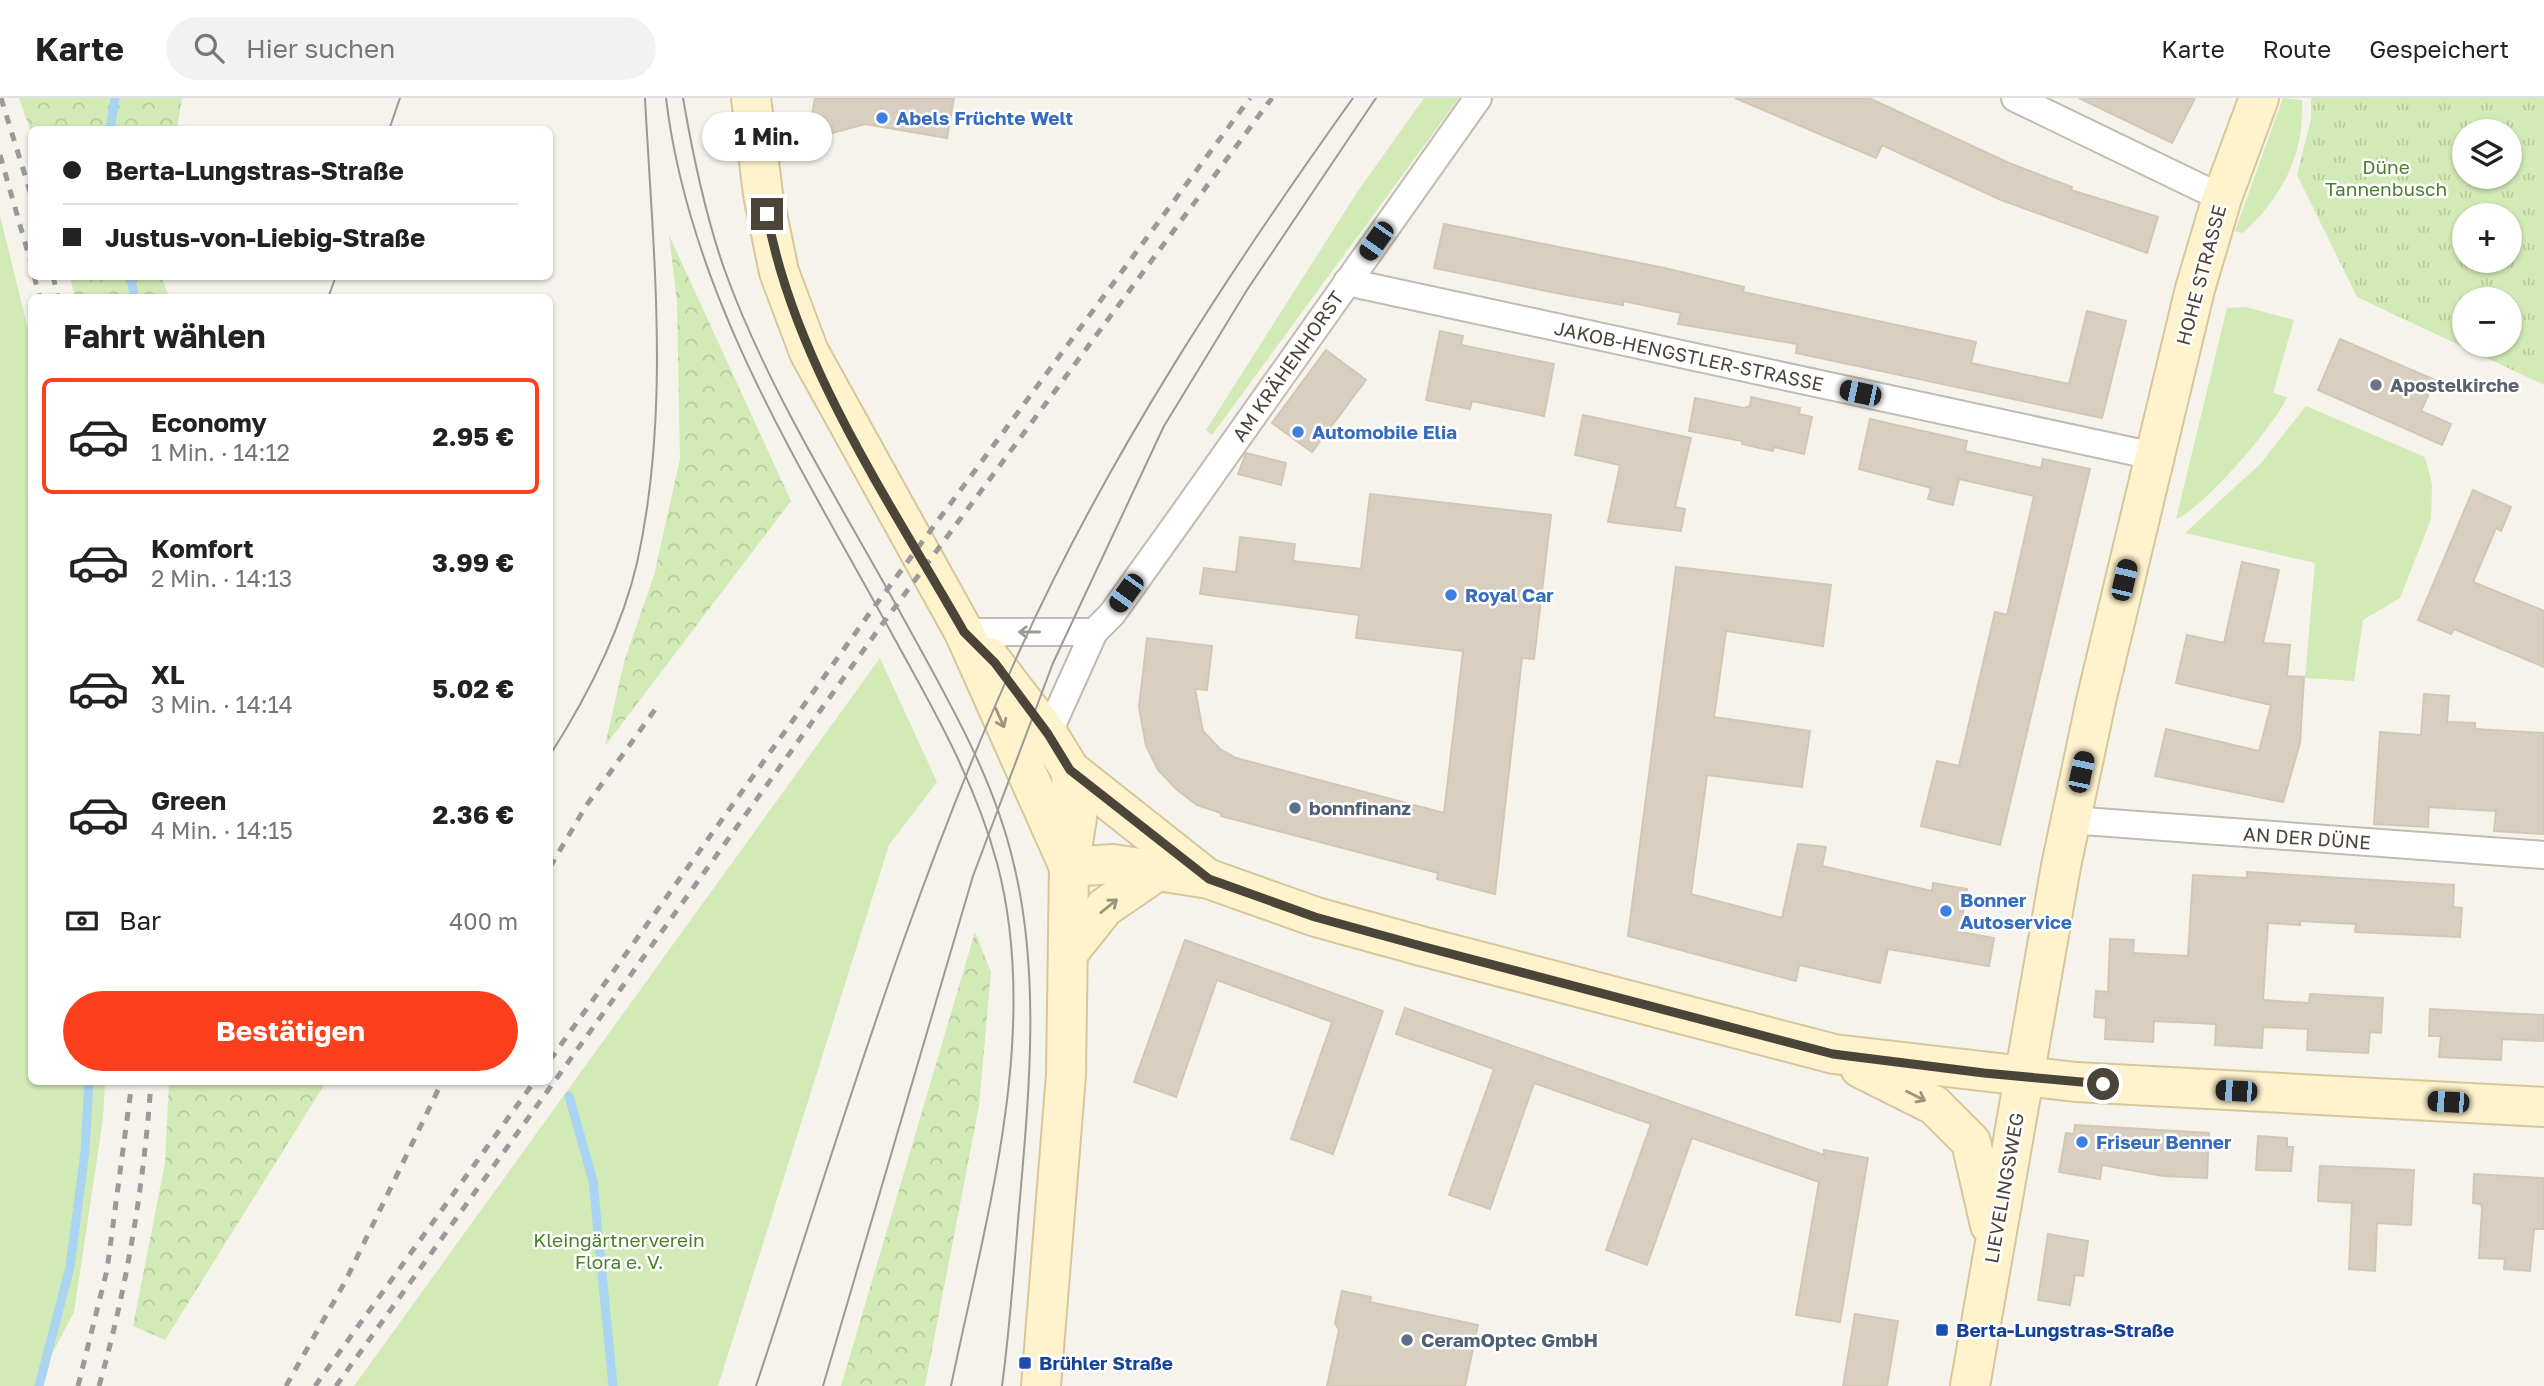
<!DOCTYPE html>
<html lang="de">
<head>
<meta charset="utf-8">
<style>
	:root { --surface:#fff; --page:#f2f2f2; --text:#222; --muted:#767676; --line:#e0e0e0; --accent:#fc3f1d }
	body { margin:0; font-family:"Golos Text",sans-serif; background:var(--page); color:var(--text); height:100vh; display:flex; flex-direction:column; font-size:26px; white-space:nowrap }
	* { box-sizing:border-box; margin:0 }
	p { font-size:23px; color:var(--muted) }
	.icon { flex:none; width:38px; height:38px; fill:none; stroke:currentColor; stroke-width:2; stroke-linecap:round; stroke-linejoin:round }
	.map { position:relative; flex:1; overflow:hidden }
	.drawer { position:absolute; left:28px; top:196px; width:525px; height:791px; display:flex; flex-direction:column; background:var(--surface); border-radius:10px; box-shadow:0 2px 5px #0004 }
	.drawer>* { flex:none }
	.hud { position:absolute; left:28px; top:28px; width:525px; height:154px; border-radius:10px; box-shadow:0 2px 5px #0004; display:grid; align-content:center; height:154px; padding:0 35px; background:var(--surface) }
	.controls { position:absolute; left:2452px; top:21px; display:grid; gap:14px }
	.controls a { display:grid; place-items:center; width:70px; height:70px; border-radius:50%; background:var(--surface); box-shadow:0 2px 5px #0004; font-size:35px }
	.end { position:absolute; width:32px; height:32px; margin:-16px; border:9px solid #4b4439; background:#fff; box-shadow:0 0 0 4px #fff }
	.from { border-radius:50% }
	.bubble { position:absolute; height:49px; border-radius:24px; background:var(--surface); box-shadow:0 2px 5px #0004; font-size:23px; font-weight:700; line-height:49px; text-align:center }
	.car { position:absolute; width:21px; height:42px; margin:-21px -10px; border-radius:9px; box-shadow:0 0 5px 2px #0007; background:linear-gradient(#222 24%,#8ab4d8 0 40%,#222 0 76%,#8ab4d8 0 86%,#222 0) }
	.hud b { display:flex; align-items:center; gap:24px; height:66px; font-size:26px }
	.hud b+b { border-top:2px solid var(--line) }
	.hud i { width:18px; height:18px; background:var(--text) }
	ul { padding:0; list-style:none }
	li { display:flex; align-items:center; gap:21px; height:116px; margin:0 14px 10px; padding:0 21px; border:4px solid transparent; border-radius:10px }
	li div { flex:1 }
	li b { display:block; font-size:26px }
	li em { font-style:normal; font-weight:700 }
	li.active { border-color:var(--accent) }
	li>.icon { width:63px; height:63px; stroke-width:1.5 }
	h2 { padding:0 35px; font-size:32px; line-height:84px }
	.pay { display:flex; align-items:center; gap:18px; height:77px; padding:0 35px; font-size:26px }
	.pay p { margin-inline-start:auto }
	.cta { display:flex; gap:14px; margin-top:auto; padding:14px 35px }
	.cta a { flex:1; height:80px; border-radius:42px; background:var(--accent); color:#fff; font-size:28px; font-weight:700; line-height:80px; text-align:center }
	header { display:flex; align-items:center; gap:42px; box-sizing:border-box; height:98px; padding:0 35px; background:var(--surface); border-bottom:2px solid var(--line) }
	header strong { font-size:33px }
	nav { display:flex; gap:38px; margin-inline-start:auto; font-size:24px }
	.search { width:490px; height:63px; background:var(--page); display:flex; align-items:center; gap:18px; box-sizing:border-box; padding:0 24px; border-radius:38px; color:var(--muted); font-size:26px }
	.map>svg:first-child { display:block }
	.green { fill:#d2eab5 }
	.forest { fill:url(#forest-crowns) }
	.park { fill:url(#park-tufts); fill-rule:evenodd }
	.lines { fill:none; stroke-linecap:round; stroke-linejoin:round }
	.stream { stroke:#a9d4f2; stroke-width:9 }
	.building { fill:#d8cfc1; stroke:#d3c7b4; stroke-width:2 }
	.street-casing { stroke:#c2bbae; stroke-width:30 }
	.secondary-casing { stroke:#d6c79b; stroke-width:42 }
	.street { stroke:#fff; stroke-width:26 }
	.secondary { stroke:#fff3cd; stroke-width:38 }
	.tram { stroke:#9a9a9a; stroke-width:2 }
	.rail { stroke:#9a9a9a; stroke-width:5; stroke-dasharray:9 9; stroke-linecap:butt }
	.oneway { stroke:#9c9892 }
	.oneway2 { stroke:#9c937c }
	.route { stroke:#4b4439; stroke-width:9 }
	.shop-dot { fill:#3f7fe0; stroke:#fff; stroke-width:2.5 }
	.worship-dot { fill:#6b7280; stroke:#fff; stroke-width:2.5 }
	.service-dot { fill:#5c6f8a; stroke:#fff; stroke-width:2.5 }
	.transit-dot { fill:#1a4fb4; stroke:#fff; stroke-width:2.5 }
	.labels { text-anchor:middle; stroke-width:5; stroke-linejoin:round; paint-order:stroke }
	.shop-label { font-size:19px; font-weight:bold; fill:#366cbe; stroke:#fff; text-anchor:start }
	.park-label { font-size:19px; fill:#4a7f2a; stroke:#fff }
	.street-label { font-size:19px; fill:#4b4439; stroke:#fff }
	.worship-label { font-size:19px; font-weight:bold; fill:#5b616d; stroke:#fff; text-anchor:start }
	.service-label { font-size:19px; font-weight:bold; fill:#4e5e75; stroke:#fff; text-anchor:start }
	.transit-label { font-size:19px; font-weight:bold; fill:#164399; stroke:#fff; text-anchor:start }
</style>
</head>
<body>
<header>
<strong>Karte</strong>
<div class="search"><svg class="icon" aria-label="search" viewBox="0 0 24 24"><circle cx="10" cy="10" r="6"/><path d="M15 15l6 6"/></svg>Hier suchen</div>
<nav><a>Karte</a><a>Route</a><a>Gespeichert</a></nav>
</header>
<div class="map">
<svg width="2544" height="1288" viewBox="0 0 2544 1288">
	<defs>
		<pattern id="forest-crowns" width="20" height="18" patternUnits="userSpaceOnUse" patternTransform="scale(1.75)"><rect width="20" height="18" fill="#d2eab5"/><path d="M2 6a3 3 0 1 1 6 0M12 15a3 3 0 1 1 6 0" fill="none" stroke="#b6ca9c"/></pattern>
		<pattern id="park-tufts" width="24" height="20" patternUnits="userSpaceOnUse" patternTransform="scale(1.75)"><rect width="24" height="20" fill="#d2eab5"/><path d="M3 7l-1-3M5 7V3M7 7l1-3M15 17l-1-3M17 17v-4M19 17l1-3" fill="none" stroke="#b6ca9c"/></pattern>
	</defs>
	<rect width="100%" height="100%" fill="#f6f3ec"/>
	<g class="green">
		<path d="M1424,0H1459L1212,337L1206,332L1358,93Z"/>
		<path d="M2283,0L2302,2C2305,56 2282,99 2243,135L2235,133Z"/>
		<path d="M0,118L32,247V984H105L103,1021L74,1214L35,1288H0Z"/>
		<path d="M2246,209L2294,222L2273,295L2287,299C2276,326 2202,412 2176,421L2227,210Z"/>
		<path d="M2306,308L2425,359L2432,386L2431,421L2400,500L2363,522L2354,583L2305,580L2315,465L2185,435L2261,365Z"/>
		<path d="M880,560L937,684L889,747L718,1288H354Z"/>
	</g>
	<g class="forest">
		<path d="M19,0H182L177,31L31,34Z"/>
		<path d="M669,137L791,403L605,648L624,564L654,477L680,361L677,204Z"/>
		<path d="M70,179H162L169,199H75Z"/>
		<path d="M975,834L991,874L979,1008L925,1288H841Z"/>
		<path d="M169,984H326L165,1242L133,1228L165,1065Z"/>
	</g>
	<path class="park" d="M2311,0H2544V287L2357,199L2297,77L2311,21ZM2464,33H2510V79H2464ZM2464,117H2510V163H2464ZM2464,201H2510V247H2464Z"/>
	<g class="lines">
		<g class="stream">
			<path d="M110,32L115,0"/>
			<path d="M130,178L135,200"/>
			<path d="M569,998L593,1083L613,1288"/>
			<path d="M39,1288L70,1169L85,1053L89,984"/>
		</g>
	</g>
	<g class="building">
		<path d="M815,0H954L947,40L865,26L818,39L812,17Z"/>
		<path d="M1735,0H1869L2009,65L2072,89L2071,92L2158,119L2147,155L2001,102L1882,47L1876,60Z"/>
		<path d="M2079,0H2195L2172,45Z"/>
		<path d="M1444,126L1660,169L1744,189L1743,194L1976,244L1971,265L2069,286L2087,213L2126,223L2102,320L1796,255L1797,246L1678,226L1681,215L1623,203V207L1566,197L1434,170Z"/>
		<path d="M1440,233L1463,238L1461,247L1554,266L1544,318L1472,303L1470,311L1426,302Z"/>
		<path d="M2340,241L2435,282L2421,313L2451,326L2442,347L2318,292Z"/>
		<path d="M1326,252L1366,282L1312,354L1272,325Z"/>
		<path d="M1751,299L1800,310L1799,316L1812,319L1804,356L1774,349L1773,353L1742,346V343L1689,333L1695,300L1744,310L1750,308Z"/>
		<path d="M1583,317L1691,340L1675,409L1685,411L1681,433L1608,424L1620,367L1575,357Z"/>
		<path d="M1870,321L1967,343L1965,353L2041,370L2043,361L2090,371L2000,747L1921,728L1937,663L1959,668L1995,514L2007,517L2034,398L1959,381L1953,407L1928,401L1931,390L1859,371Z"/>
		<path d="M1246,355L1286,365L1281,387L1238,376Z"/>
		<path d="M2473,392L2511,409L2501,433L2496,430L2473,484L2544,513V569L2454,531L2451,536L2418,522Z"/>
		<path d="M1370,396L1551,417L1534,561L1522,560L1495,796L1437,781L1438,775L1221,718V715L1197,707L1176,691L1158,672L1146,648L1139,609L1147,540L1212,548L1207,592L1195,591L1203,633L1220,651L1236,660L1444,715L1463,553L1356,540L1359,517L1200,496L1204,470L1236,474L1240,439L1295,446L1293,463L1361,471Z"/>
		<path d="M2242,464L2279,472L2263,545L2290,547L2287,578L2304,579L2300,645L2283,704L2155,678L2166,631L2259,653L2271,607L2176,585L2187,537L2224,545Z"/>
		<path d="M1676,469L1831,487L1823,548L1726,533L1714,619L1810,633L1802,689L1707,677L1691,796L1782,820L1798,746L1826,749L1822,768L1932,793L1933,785L1967,791L1960,834L1994,840L1989,868L1888,851L1880,885L1799,867L1796,883L1628,838Z"/>
		<path d="M2424,596L2449,598L2447,624L2475,625V631L2544,635V736L2494,733L2496,713L2460,711L2429,709L2428,729L2374,726L2380,634L2421,637Z"/>
		<path d="M2247,774L2454,787L2453,809L2462,810L2460,839L2355,834L2356,826L2300,823V827L2268,825L2263,902L2309,905L2310,896L2383,900L2381,935L2370,934L2368,955L2307,952L2308,931L2263,929L2262,950L2215,947L2216,926L2154,923L2153,944L2105,941L2106,920L2094,919L2096,893L2108,894L2110,841L2134,842L2133,855L2188,858L2193,777L2247,780Z"/>
		<path d="M1185,842L1383,913L1333,1056L1291,1041L1332,924L1217,882L1176,999L1134,984Z"/>
		<path d="M1405,910L1824,1057V1052L1868,1060L1840,1224L1796,1217L1819,1084L1692,1040L1647,1167L1606,1152L1651,1026L1534,985L1490,1111L1449,1097L1494,971L1396,936Z"/>
		<path d="M2430,911L2544,917V943L2502,941L2501,962L2439,959L2441,938H2429Z"/>
		<path d="M2075,1027L2209,1035L2207,1080L2163,1078L2102,1067L2100,1081L2059,1074L2066,1035L2074,1036Z"/>
		<path d="M2258,1038L2287,1040V1049H2293L2291,1073L2256,1072Z"/>
		<path d="M2320,1068L2414,1072L2411,1127L2377,1125L2375,1173L2349,1171L2352,1105L2318,1103Z"/>
		<path d="M2474,1076L2544,1080V1131H2534L2530,1173L2504,1171L2505,1161L2479,1160L2482,1111L2481,1106L2473,1105Z"/>
		<path d="M2048,1136L2088,1143L2083,1178L2075,1177L2070,1207L2038,1202Z"/>
		<path d="M1342,1193L1371,1199L1370,1204L1478,1227L1465,1288H1327L1339,1232L1335,1225Z"/>
		<path d="M1855,1216L1898,1223L1887,1288H1843Z"/>
	</g>
	<g class="lines">
		<defs>
			<g id="street">
				<path d="M2015,0L2222,100"/>
				<path d="M1347,184L2154,358"/>
				<path d="M964,534H1094"/>
				<path d="M1048,636L1094,534L1112,516L1185,414L1478,0"/>
				<path d="M2070,722L2544,757"/>
			</g>
			<g id="secondary">
				<path d="M751,0L763,96L779,174L809,254L964,534L1069,769"/>
				<path d="M989,559L1048,636L1070,672L1077,720L1069,769L1066,977L1041,1288"/>
				<path d="M1070,672L1204,778"/>
				<path d="M1069,769L1113,766L1209,781L1316,819L1421,848L1834,956L2076,984L2544,1009"/>
				<path d="M1069,854L1105,809L1159,772"/>
				<path d="M1860,970L1934,1007L1971,1044L1990,1127"/>
				<path d="M1970,1288L2061,768L2096,603L2195,191L2222,100L2259,0"/>
			</g>
		</defs>
		<use href="#street" class="street-casing"/>
		<use href="#secondary" class="secondary-casing"/>
		<use href="#street" class="street"/>
		<use href="#secondary" class="secondary"/>
		<g class="tram">
			<path d="M666,0C690,201 804,373 898,547C937,617 976,687 997,765C1042,933 985,1123 951,1288"/>
			<path d="M683,0C693,58 705,117 725,173C768,292 839,403 900,514C943,593 992,674 1013,763C1041,875 1029,997 1019,1111C1014,1170 1010,1229 1002,1288"/>
			<path d="M389,32L400,0"/>
			<path d="M328,200L336,178"/>
			<path d="M550,657C587,599 621,533 637,465C671,312 653,155 645,0"/>
			<path d="M756,1288C838,1041 911,789 1020,552C1109,356 1228,175 1353,0"/>
			<path d="M823,1288L973,778L1053,565L1164,328L1247,192L1376,0"/>
		</g>
		<g class="rail">
			<path d="M1,0L32,100"/>
			<path d="M0,57L32,169"/>
			<path d="M34,178L40,200"/>
			<path d="M53,178L58,200"/>
			<path d="M550,769L586,708L659,606"/>
			<path d="M550,962L869,516L1250,0"/>
			<path d="M78,1288L107,1172L132,984"/>
			<path d="M99,1288C127,1190 144,1086 151,984"/>
			<path d="M286,1288L345,1184L442,984"/>
			<path d="M315,1288L534,984"/>
			<path d="M336,1288L878,532L1272,0"/>
		</g>
	</g>
	<defs><path id="oneway-shaft" d="M-6 0H5M1.5-3L5.5 0L1.5 3" fill="none" stroke-width="1.6" stroke-linecap="round" stroke-linejoin="round" transform="scale(1.75)"/></defs>
	<use class="oneway" href="#oneway-shaft" transform="translate(1029 534) rotate(180)"/>
	<g class="oneway2">
		<use href="#oneway-shaft" transform="translate(1000 620) rotate(66)"/>
		<use href="#oneway-shaft" transform="translate(1109 808) rotate(-39)"/>
		<use href="#oneway-shaft" transform="translate(1916 998) rotate(27)"/>
	</g>
	<g class="lines">
		<path class="route" d="M767,116C794,265 890,404 964,534L995,565L1048,636L1070,672L1209,781L1315,819L1421,848L1833,956L1984,975L2103,986"/>
	</g>
	<g class="shop-dot">
		<circle cx="882" cy="20" r="7"/>
		<circle cx="1298" cy="334" r="7"/>
		<circle cx="1451" cy="497" r="7"/>
		<circle cx="1946" cy="813" r="7"/>
		<circle cx="2082" cy="1044" r="7"/>
	</g>
	<circle class="worship-dot" cx="2376" cy="287" r="7"/>
	<g class="service-dot">
		<circle cx="1295" cy="710" r="7"/>
		<circle cx="1407" cy="1242" r="7"/>
	</g>
	<g class="transit-dot">
		<rect x="1935" y="1225" width="14" height="14" rx="3.5"/>
		<rect x="1018" y="1258" width="14" height="14" rx="3.5"/>
	</g>
	<g class="labels">
		<g class="shop-label">
			<text x="896" y="27">Abels Früchte Welt</text>
			<text x="1312" y="341">Automobile Elia</text>
			<text x="1465" y="504">Royal Car</text>
			<text x="1960" y="809">Bonner<tspan x="1960" dy="22">Autoservice</tspan></text>
			<text x="2096" y="1051">Friseur Benner</text>
		</g>
		<g class="park-label">
			<text x="2386" y="76">Düne<tspan x="2386" dy="22">Tannenbusch</tspan></text>
			<text x="619" y="1149">Kleingärtnerverein<tspan x="619" dy="22">Flora e. V.</tspan></text>
		</g>
		<g class="street-label">
			<text transform="translate(2201 177) rotate(-75)" y="7">HOHE STRASSE</text>
			<text transform="translate(1689 258) rotate(12)" y="7">JAKOB-HENGSTLER-STRASSE</text>
			<text transform="translate(1288 268) rotate(-55)" y="7">AM KRÄHENHORST</text>
			<text transform="translate(2307 740) rotate(4)" y="7">AN DER DÜNE</text>
			<text transform="translate(2004 1090) rotate(-80)" y="7">LIEVELINGSWEG</text>
		</g>
		<g class="worship-label">
			<text x="2390" y="294">Apostelkirche</text>
		</g>
		<g class="service-label">
			<text x="1309" y="717">bonnfinanz</text>
			<text x="1421" y="1249">CeramOptec GmbH</text>
		</g>
		<g class="transit-label">
			<text x="1956" y="1239">Berta-Lungstras-Straße</text>
			<text x="1039" y="1272">Brühler Straße</text>
		</g>
	</g>
</svg>
<div class="controls">
<a><svg class="icon" aria-label="layers" viewBox="0 0 24 24"><path d="M12 4l9 5-9 5-9-5zM3 14l9 5 9-5"/></svg></a>
<a>+</a>
<a>−</a>
</div>
<i class="end from" style="left:2103px;top:986px"></i>
<i class="end" style="left:767px;top:116px"></i>
<div class="bubble" style="left:702px;top:14px;width:130px">1 Min.</div>
<i class="car" style="left:1376px;top:143px;rotate:215deg"></i>
<i class="car" style="left:1860px;top:295px;rotate:282deg"></i>
<i class="car" style="left:2124px;top:482px;rotate:13deg"></i>
<i class="car" style="left:1126px;top:495px;rotate:216deg"></i>
<i class="car" style="left:2081px;top:674px;rotate:12deg"></i>
<i class="car" style="left:2236px;top:993px;rotate:273deg"></i>
<i class="car" style="left:2448px;top:1004px;rotate:273deg"></i>
<div class="hud">
<b><i class="from"></i>Berta-Lungstras-Straße</b>
<b><i></i>Justus-von-Liebig-Straße</b>
</div>
<section class="drawer">
<h2>Fahrt wählen</h2>
<ul>
<li class="active"><svg class="icon" aria-label="car" viewBox="0 0 24 24"><path d="M5 17H2v-5l4-1 3-4h7l3 4 3 1v5h-3M9 17h6M6 11h13"/><circle cx="7" cy="17" r="2"/><circle cx="17" cy="17" r="2"/></svg><div><b>Economy</b><p>1 Min. · 14:12</p></div><em>2.95 €</em></li>
<li><svg class="icon" aria-label="car" viewBox="0 0 24 24"><path d="M5 17H2v-5l4-1 3-4h7l3 4 3 1v5h-3M9 17h6M6 11h13"/><circle cx="7" cy="17" r="2"/><circle cx="17" cy="17" r="2"/></svg><div><b>Komfort</b><p>2 Min. · 14:13</p></div><em>3.99 €</em></li>
<li><svg class="icon" aria-label="car" viewBox="0 0 24 24"><path d="M5 17H2v-5l4-1 3-4h7l3 4 3 1v5h-3M9 17h6M6 11h13"/><circle cx="7" cy="17" r="2"/><circle cx="17" cy="17" r="2"/></svg><div><b>XL</b><p>3 Min. · 14:14</p></div><em>5.02 €</em></li>
<li><svg class="icon" aria-label="car" viewBox="0 0 24 24"><path d="M5 17H2v-5l4-1 3-4h7l3 4 3 1v5h-3M9 17h6M6 11h13"/><circle cx="7" cy="17" r="2"/><circle cx="17" cy="17" r="2"/></svg><div><b>Green</b><p>4 Min. · 14:15</p></div><em>2.36 €</em></li>
</ul>
<div class="pay"><svg class="icon" aria-label="cash" viewBox="0 0 24 24"><path d="M3 7h18v10H3z"/><circle cx="12" cy="12" r="2"/></svg>Bar<p>400 m</p></div>
<div class="cta"><a>Bestätigen</a></div>
</section>
</div>
</body>
</html>
